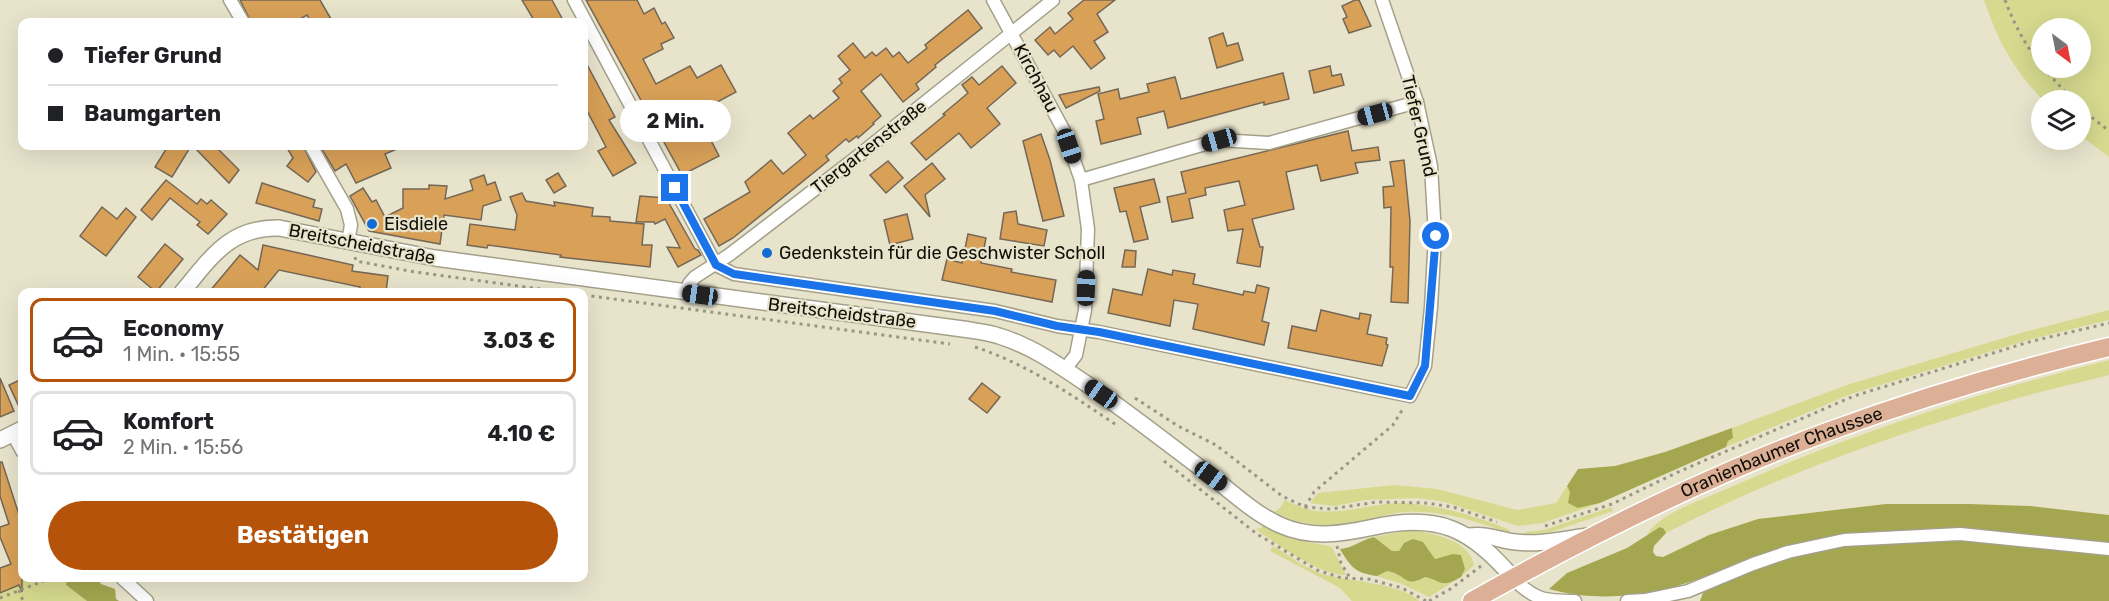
<!DOCTYPE html>
<html lang="de">
<head>
<meta charset="utf-8">
<style>
	:root { --surface:#fff; --page:#f6f6f6; --text:#202124; --muted:#757577; --line:#e0e0e0; --accent:#b45309 }
	body { margin:0; font-family:Rubik,sans-serif; background:var(--page); color:var(--text); height:100vh; display:flex; flex-direction:column; font-size:22px; white-space:nowrap }
	* { box-sizing:border-box; margin:0 }
	p { font-size:20px; color:var(--muted) }
	.icon { flex:none; width:33px; height:33px; fill:none; stroke:currentColor; stroke-width:2; stroke-linecap:round; stroke-linejoin:round }
	.map { position:relative; flex:1; overflow:hidden }
	.side { position:absolute; left:18px; top:288px; width:570px; height:294px; display:flex; flex-direction:column; background:var(--surface); border-radius:12px; box-shadow:0 6px 24px #0002 }
	.side>* { flex:none }
	.banner { position:absolute; left:18px; top:18px; width:570px; height:132px; border-radius:12px; box-shadow:0 6px 24px #0002; display:grid; align-content:center; height:132px; padding:0 30px; background:var(--surface) }
	.needle { width:39px; rotate:148deg }
	.tools { position:absolute; left:2031px; top:18px; display:grid; gap:12px }
	.tools a { display:grid; place-items:center; width:60px; height:60px; border-radius:50%; background:var(--surface); box-shadow:0 6px 24px #0002; font-size:30px }
	.end { position:absolute; width:27px; height:27px; margin:-14px; border:8px solid #1a73e8; background:#fff; box-shadow:0 0 0 3px #fff }
	.from { border-radius:50% }
	.bubble { position:absolute; height:42px; border-radius:21px; background:var(--surface); box-shadow:0 6px 24px #0002; font-size:20px; font-weight:700; line-height:42px; text-align:center }
	.car { position:absolute; width:18px; height:36px; margin:-18px -9px; border-radius:8px; box-shadow:0 0 4px 2px #0007; background:linear-gradient(#222 24%,#8ab4d8 0 40%,#222 0 76%,#8ab4d8 0 86%,#222 0) }
	.banner b { display:flex; align-items:center; gap:21px; height:57px; font-size:22px }
	.banner b+b { border-top:2px solid var(--line) }
	.banner i { width:15px; height:15px; background:var(--text) }
	ul { padding:10px 0 0; list-style:none }
	li { display:flex; align-items:center; gap:18px; height:84px; margin:0 12px 9px; padding:0 18px; border:3px solid var(--line); border-radius:12px }
	li div { flex:1 }
	li b { display:block; font-size:22px }
	li em { font-style:normal; font-weight:700 }
	li.active { border-color:var(--accent) }
	li>.icon { width:54px; height:54px; stroke-width:1.5 }
	.cta { display:flex; gap:12px; margin-top:auto; padding:12px 30px }
	.cta a { flex:1; height:69px; border-radius:36px; background:var(--accent); color:#fff; font-size:24px; font-weight:700; line-height:69px; text-align:center }
	.map>svg:first-child { display:block }
	.green { fill:#d6d98e; fill-rule:evenodd }
	.forest { fill:#a4a74f }
	.building { fill:#d9a158; stroke:#756755; stroke-width:1.5 }
	.lines { fill:none; stroke-linecap:round; stroke-linejoin:round }
	.minor-casing { stroke:#a4a08a; stroke-width:15 }
	.tertiary-casing { stroke:#a4a08a; stroke-width:18 }
	.primary-casing { stroke:#fff; stroke-width:21 }
	.path { stroke:#999684; stroke-width:3; stroke-dasharray:3 4.5; stroke-linecap:butt }
	.minor { stroke:#fff; stroke-width:12 }
	.tertiary { stroke:#fff; stroke-width:15 }
	.primary { stroke:#dcaf97; stroke-width:18 }
	.route { stroke:#1a73e8; stroke-width:8 }
	.poi-dot { fill:#126bd5; stroke:#e8e4cc; stroke-width:2 }
	.labels { text-anchor:middle; stroke-width:4.5; stroke-linejoin:round; paint-order:stroke }
	.street-label { font-size:18px; fill:#100f07; stroke:#e8e4cc }
	.poi-label { font-size:18px; fill:#100f07; stroke:#e8e4cc; text-anchor:start }
</style>
</head>
<body>
<div class="map">
<svg width="2109" height="601" viewBox="0 0 2109 601">
	<rect width="100%" height="100%" fill="#e8e4cc"/>
	<g class="green">
		<path d="M1984,0H2109V157L2081,136L2080,100H2043C2013,69 1998,41 1984,0ZM2080,28V68H2042V28Z"/>
		<path d="M2109,310V320L2028,340L1851,394L1726,447L1728,441L1733,438L1732,428L1850,384L2024,332Z"/>
		<path d="M2109,360V375C2071,385 2032,393 1994,405C1881,439 1770,479 1666,533L1664,529L1647,536C1655,515 1704,499 1724,490C1848,435 1977,393 2109,360Z"/>
		<path d="M1394,485L1437,489L1517,510L1556,503L1567,486L1578,508L1600,503L1543,523L1518,526L1445,502L1417,498L1366,500L1334,506L1310,503L1318,493Z"/>
		<path d="M1285,500C1293,504 1302,508 1311,510C1341,516 1372,503 1403,503C1441,505 1475,516 1510,530L1509,533C1475,521 1443,510 1405,512C1390,513 1375,518 1360,522C1331,528 1301,526 1274,512L1280,508Z"/>
		<path d="M1611,507L1613,511L1551,532L1522,535L1526,532L1544,530Z"/>
		<path d="M1263,524L1291,538L1332,547L1346,575C1320,575 1284,548 1262,534L1256,529L1261,528Z"/>
		<path d="M1411,530C1432,533 1470,540 1474,565L1461,577L1465,569L1442,557L1435,559L1423,542L1404,543L1399,551H1392L1374,537Z"/>
		<path d="M1273,546C1289,555 1305,568 1322,574C1346,581 1402,583 1419,601H1352L1340,588L1270,551Z"/>
		<path d="M22,559V578H67L66,585L87,601H0V568Z"/>
		<path d="M1387,570L1397,572L1416,582L1425,577L1444,584L1453,582L1429,597L1402,584L1377,576Z"/>
	</g>
	<g class="forest">
		<path d="M1732,428L1733,438L1728,441L1726,447L1600,503L1578,508L1568,503L1570,492L1567,486L1578,469L1615,466L1665,452Z"/>
		<path d="M1886,504H1969L2030,506L2109,515V601H1700L1703,593L1741,574L1737,565C1715,572 1693,582 1670,588C1633,598 1587,600 1549,589L1567,573L1627,548L1660,527L1664,529L1666,533L1654,546L1653,552L1656,556L1663,557L1709,535L1758,519Z"/>
		<path d="M1374,537L1392,551H1399L1404,543L1413,539L1423,542L1435,559L1453,554L1461,555L1465,569L1461,577C1441,589 1442,581 1425,577C1404,589 1407,574 1387,571L1377,576C1356,573 1351,568 1340,549C1353,548 1361,540 1374,537Z"/>
		<path d="M67,578H97L101,584L115,589L116,599L119,601H87L66,585Z"/>
	</g>
	<g class="building">
		<path d="M240,0H320L331,19L324,22H311L307,15L295,22H251Z"/>
		<path d="M522,0H552L564,22H535Z"/>
		<path d="M586,0H637L644,14L654,8L662,24L665,22L674,38L661,44L663,49L643,59L656,84L690,66L697,78L721,65L736,92L704,109L708,117L701,121L719,156L682,175Z"/>
		<path d="M1084,0H1115L1097,14L1108,32L1094,41L1105,58L1091,69L1073,46L1060,57L1054,50L1048,55L1035,40L1050,27L1055,34L1073,19L1068,13Z"/>
		<path d="M1355,0H1359L1371,26L1349,33L1343,19L1347,17L1342,6Z"/>
		<path d="M968,10L982,28L935,65L936,67L916,84L919,89L903,102L881,74L861,91L881,116L873,123L874,124L858,138L857,136L849,142L846,139L826,156L829,160L733,238L719,246L704,219L750,192L745,182L771,160L783,174L806,155L788,133L810,115L813,119L839,98L833,91L842,83L839,79L850,70L838,56L853,43L865,58L872,52L876,56L886,48L893,57L899,52L908,63L927,48L925,45Z"/>
		<path d="M1223,33L1227,46L1238,43L1243,60L1217,68L1209,38Z"/>
		<path d="M584,59L615,117L609,120L636,163L613,176L598,151L606,147L584,105Z"/>
		<path d="M1002,66L1016,83L987,108L1000,124L971,148L959,133L926,160L911,143L945,115L943,114L968,93L962,85L972,77L979,85Z"/>
		<path d="M1330,66L1332,76L1341,74L1344,85L1314,93L1309,71Z"/>
		<path d="M1283,73L1289,99L1264,105V102L1168,128L1164,111L1137,118L1141,134L1101,144L1096,121L1104,119L1098,94L1118,89L1120,99L1149,92L1147,84L1175,77L1181,99Z"/>
		<path d="M1099,87L1100,91L1066,108L1059,95Z"/>
		<path d="M1348,131L1352,151L1378,147L1380,160L1355,163L1358,173L1321,181L1317,165L1286,172L1294,209L1252,219L1260,247H1263L1260,267L1237,263L1243,229L1228,231L1224,210L1245,205L1239,181L1205,188L1206,195L1189,199L1193,218L1172,222L1167,197L1186,193L1181,172Z"/>
		<path d="M1041,134L1050,160L1064,216L1043,221L1023,141Z"/>
		<path d="M168,146H191L172,177L155,167Z"/>
		<path d="M193,146H215L239,170L229,183Z"/>
		<path d="M286,146H303L316,172L308,182L287,166L293,158Z"/>
		<path d="M320,146H404L385,154L391,168L356,183L346,164L335,171Z"/>
		<path d="M1404,160L1410,221L1408,303L1391,302L1393,267H1390L1391,207L1384,208L1383,187L1394,186L1390,162Z"/>
		<path d="M888,161L903,178L886,193L870,175Z"/>
		<path d="M932,163L945,179L925,195L930,217L904,186Z"/>
		<path d="M558,173L566,186L554,193L546,180Z"/>
		<path d="M484,175L487,185L495,182L501,200L483,206L481,220L444,215L440,244L369,231L350,196L363,188L372,202L376,200L385,217L403,208V189H429V185L447,186L445,199L473,190L470,180Z"/>
		<path d="M1154,179L1160,202L1140,207L1148,239L1134,242L1126,211L1120,212L1114,188Z"/>
		<path d="M166,180L197,204L201,199L207,204L211,200L227,214L208,234L197,225L200,222L170,198L152,220L141,210Z"/>
		<path d="M262,183L315,200L313,207L322,209L319,221L256,203Z"/>
		<path d="M522,193L526,201L555,206L554,202L593,208L592,216L610,217V221L644,224L642,245H652L650,267L560,257L561,255L488,245L487,248L467,245L470,224L515,230L517,215L510,197Z"/>
		<path d="M640,196L666,198L695,249L698,250L701,255L678,267L667,247L680,248L665,219L655,224L654,222H636Z"/>
		<path d="M102,207L117,219L126,208L136,217L106,256L80,236Z"/>
		<path d="M1016,211L1018,224L1047,230L1044,246L1000,239L1004,213Z"/>
		<path d="M907,214L913,239L890,245L884,220Z"/>
		<path d="M968,234L986,238L981,263L1012,269L1011,272L1056,280L1052,302L942,280L947,259L962,263Z"/>
		<path d="M165,244L183,259L156,292L138,277Z"/>
		<path d="M263,245L353,265L352,271L388,276L386,292H359L360,287L279,270L261,292H209L240,255L258,270Z"/>
		<path d="M1125,250L1136,251L1135,267H1122Z"/>
		<path d="M1148,269L1172,275L1173,270L1195,274L1193,284L1243,295L1244,291L1255,293L1257,285L1269,288L1262,321L1269,323L1264,345L1193,329L1198,304L1174,300L1170,326L1108,313L1113,289L1142,295Z"/>
		<path d="M1321,310L1359,319L1360,313L1371,315L1367,334L1387,338L1386,344L1388,345L1382,366L1288,348L1292,326L1316,331Z"/>
		<path d="M0,378L14,411L0,417Z"/>
		<path d="M22,379V413L9,385Z"/>
		<path d="M982,383L1000,397L987,413L969,399Z"/>
		<path d="M0,462H2L22,524V592L19,585L0,593V568L11,564L0,537V527L9,524L0,496Z"/>
	</g>
	<g class="lines">
		<defs>
			<g id="minor">
				<path d="M230,0L243,22"/>
				<path d="M574,0L716,265L734,274L995,311L1057,326L1099,332L1410,396L1425,366L1431,307L1435,236L1431,166L1417,102L1382,0"/>
				<path d="M993,0L1063,129L1081,180L1088,229L1085,310L1076,355L1065,369"/>
				<path d="M311,146L347,209L351,225L348,242"/>
				<path d="M1081,180L1219,140L1269,143L1417,102"/>
				<path d="M687,293L689,284L695,277L729,255L853,160L1053,0"/>
				<path d="M13,434L22,451"/>
				<path d="M122,578L147,601"/>
				<path d="M1513,578C1534,600 1545,601 1575,601"/>
				<path d="M1627,601L1645,600L1688,591L1753,564L1788,552L1844,540L1960,534L2109,549"/>
			</g>
			<g id="tertiary">
				<path d="M182,292C211,258 229,227 279,228L435,258L963,329C975,331 987,332 999,336C1035,347 1066,370 1097,391C1134,417 1170,445 1207,473C1230,490 1253,513 1280,525C1311,539 1342,534 1374,527C1439,513 1471,529 1513,578"/>
				<path d="M0,440L22,429"/>
				<path d="M1469,536C1491,534 1497,540 1516,542C1540,545 1564,539 1588,536"/>
			</g>
			<g id="primary">
				<path id="s1" d="M1472,601C1586,537 1704,477 1827,432C1919,398 2014,370 2109,347"/>
			</g>
		</defs>
		<use href="#minor" class="minor-casing"/>
		<use href="#tertiary" class="tertiary-casing"/>
		<use href="#primary" class="primary-casing"/>
		<g class="path">
			<path d="M2005,0C2014,24 2025,45 2042,66"/>
			<path d="M2043,68L2073,100"/>
			<path d="M2080,108L2109,131"/>
			<path d="M355,257L356,261L415,272L563,292"/>
			<path d="M584,295L950,344"/>
			<path d="M975,347C1027,364 1070,394 1115,424"/>
			<path d="M1135,398L1178,426L1216,445L1282,496L1305,507L1331,509L1377,502L1426,503L1453,507L1497,522"/>
			<path d="M1164,461L1257,534L1317,570L1342,578L1368,579L1402,588L1426,601"/>
			<path d="M1305,507L1314,492L1393,425L1404,407"/>
			<path d="M1545,526L1612,504L1678,472L1854,396L2029,342L2109,323"/>
			<path d="M1337,546L1341,563L1350,578"/>
			<path d="M19,590L23,601"/>
			<path d="M0,598L51,578"/>
			<path d="M1429,601L1452,588L1481,566"/>
		</g>
		<use href="#minor" class="minor"/>
		<use href="#tertiary" class="tertiary"/>
		<use href="#primary" class="primary"/>
	</g>
	<g class="lines">
		<path class="route" d="M675,188L716,265L734,274L995,311L1057,326L1099,332L1410,396L1425,366L1436,236"/>
	</g>
	<g class="poi-dot">
		<circle cx="372" cy="224" r="6"/>
		<circle cx="767" cy="253" r="6"/>
	</g>
	<g class="labels">
		<g class="street-label">
			<text transform="translate(1036 78) rotate(62)" y="6">Kirchhau</text>
			<text transform="translate(1419 126) rotate(77)" y="6">Tiefer Grund</text>
			<text transform="translate(869 147) rotate(-38)" y="6">Tiergartenstraße</text>
			<text transform="translate(362 244) rotate(11)" y="6">Breitscheidstraße</text>
			<text transform="translate(842 313) rotate(7)" y="6">Breitscheidstraße</text>
			<text dy="6" stroke="none"><textPath href="#s1" startOffset="344">Oranienbaumer Chaussee</textPath></text>
		</g>
		<g class="poi-label">
			<text x="384" y="230">Eisdiele</text>
			<text x="779" y="259">Gedenkstein für die Geschwister Scholl</text>
		</g>
	</g>
</svg>
<div class="tools">
<a><svg class="needle" viewBox="-14 -14 28 28"><path d="M0-13l5 13h-10z" fill="#e53935"/><path d="M0 13l5-13h-10z" fill="#757577"/></svg></a>
<a><svg class="icon" aria-label="layers" viewBox="0 0 24 24"><path d="M12 4l9 5-9 5-9-5zM3 14l9 5 9-5"/></svg></a>
</div>
<i class="end from" style="left:1436px;top:236px"></i>
<i class="end" style="left:675px;top:188px"></i>
<div class="bubble" style="left:620px;top:100px;width:111px">2 Min.</div>
<i class="car" style="left:1375px;top:114px;rotate:255deg"></i>
<i class="car" style="left:1219px;top:140px;rotate:254deg"></i>
<i class="car" style="left:1069px;top:146px;rotate:161deg"></i>
<i class="car" style="left:1086px;top:288px;rotate:2deg"></i>
<i class="car" style="left:700px;top:295px;rotate:278deg"></i>
<i class="car" style="left:1101px;top:394px;rotate:305deg"></i>
<i class="car" style="left:1211px;top:476px;rotate:127deg"></i>
<div class="banner">
<b><i class="from"></i>Tiefer Grund</b>
<b><i></i>Baumgarten</b>
</div>
<section class="side">
<ul>
<li class="active"><svg class="icon" aria-label="car" viewBox="0 0 24 24"><path d="M5 17H2v-5l4-1 3-4h7l3 4 3 1v5h-3M9 17h6M6 11h13"/><circle cx="7" cy="17" r="2"/><circle cx="17" cy="17" r="2"/></svg><div><b>Economy</b><p>1 Min. · 15:55</p></div><em>3.03 €</em></li>
<li><svg class="icon" aria-label="car" viewBox="0 0 24 24"><path d="M5 17H2v-5l4-1 3-4h7l3 4 3 1v5h-3M9 17h6M6 11h13"/><circle cx="7" cy="17" r="2"/><circle cx="17" cy="17" r="2"/></svg><div><b>Komfort</b><p>2 Min. · 15:56</p></div><em>4.10 €</em></li>
</ul>
<div class="cta"><a>Bestätigen</a></div>
</section>
</div>
</body>
</html>
